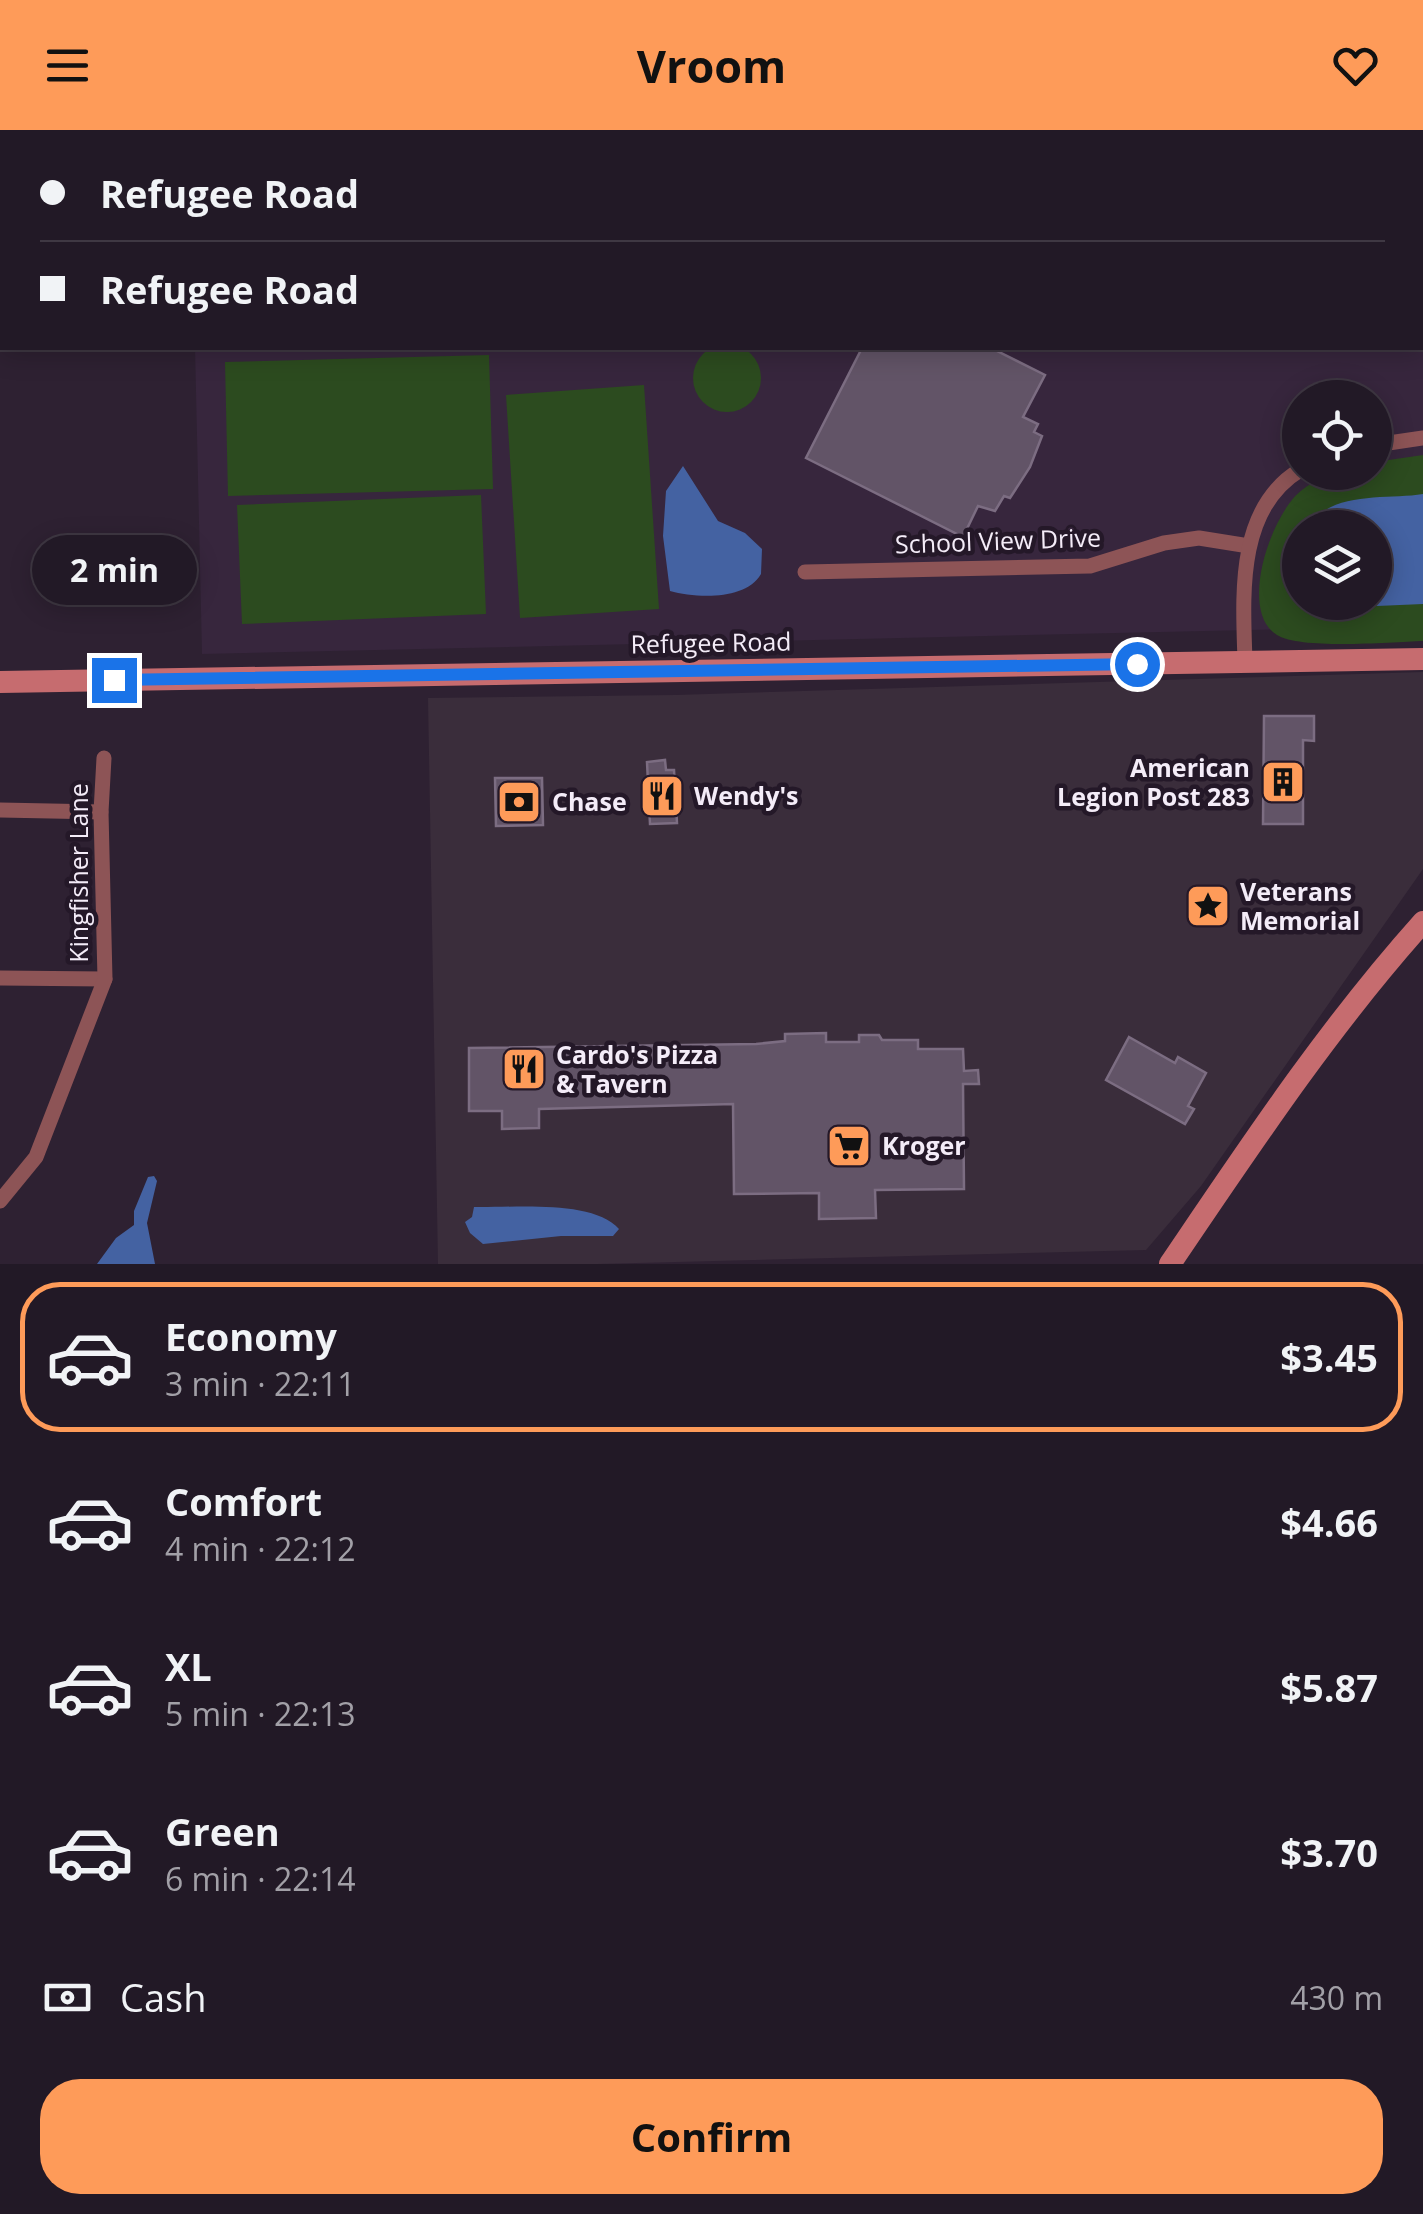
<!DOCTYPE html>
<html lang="en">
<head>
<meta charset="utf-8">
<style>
	:root { --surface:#221926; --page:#2e2632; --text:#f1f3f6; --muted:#a2a0a7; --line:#3f3843; --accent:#fe9b59 }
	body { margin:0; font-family:"Open Sans",sans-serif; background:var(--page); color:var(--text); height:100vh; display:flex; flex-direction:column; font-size:38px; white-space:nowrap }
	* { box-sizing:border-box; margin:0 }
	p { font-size:32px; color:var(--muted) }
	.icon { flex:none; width:55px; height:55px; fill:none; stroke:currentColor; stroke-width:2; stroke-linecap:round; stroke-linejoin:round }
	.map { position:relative; height:1134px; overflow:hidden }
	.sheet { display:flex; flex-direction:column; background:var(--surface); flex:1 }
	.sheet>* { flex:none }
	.guide { position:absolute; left:0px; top:0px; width:1425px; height:220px; box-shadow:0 5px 25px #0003,0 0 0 2px var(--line); display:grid; align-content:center; height:220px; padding:0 40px; background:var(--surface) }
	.fabs { position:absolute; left:1282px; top:250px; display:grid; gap:20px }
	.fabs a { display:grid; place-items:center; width:110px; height:110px; border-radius:50%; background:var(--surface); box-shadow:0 5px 25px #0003,0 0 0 2px var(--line); font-size:50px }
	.end { position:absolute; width:45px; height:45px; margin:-22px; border:12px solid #1a73e8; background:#fff; box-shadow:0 0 0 5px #fff }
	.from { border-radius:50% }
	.bubble { position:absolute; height:70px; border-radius:35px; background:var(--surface); box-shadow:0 5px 25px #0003,0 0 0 2px var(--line); font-size:32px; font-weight:700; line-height:70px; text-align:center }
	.guide b { display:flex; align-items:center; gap:35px; height:95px; font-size:38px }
	.guide b+b { border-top:2px solid var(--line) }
	.guide i { width:25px; height:25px; background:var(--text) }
	ul { padding:18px 0 0; list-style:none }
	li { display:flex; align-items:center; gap:30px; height:150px; margin:0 20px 15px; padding:0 20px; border:5px solid transparent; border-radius:40px }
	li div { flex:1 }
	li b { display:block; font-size:38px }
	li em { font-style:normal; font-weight:700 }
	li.active { border-color:var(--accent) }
	li>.icon { width:90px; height:90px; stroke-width:1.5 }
	.pay { display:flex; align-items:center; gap:25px; height:110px; padding:0 40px; font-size:38px }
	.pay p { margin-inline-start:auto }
	.action { display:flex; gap:20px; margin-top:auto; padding:20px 40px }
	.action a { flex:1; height:115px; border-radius:40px; background:var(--accent); color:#111; font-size:40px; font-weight:700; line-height:115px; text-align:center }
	header { display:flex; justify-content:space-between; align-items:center; height:130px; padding:0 40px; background:var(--accent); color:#111; font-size:45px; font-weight:700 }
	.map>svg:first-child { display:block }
	.commercial { fill:#3a2d3b }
	.built { fill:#37263d; fill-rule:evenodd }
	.green { fill:#2c4b1f; fill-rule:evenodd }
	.water { fill:#4462a2 }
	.building { fill:#625467; stroke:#7c6d82; stroke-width:2.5 }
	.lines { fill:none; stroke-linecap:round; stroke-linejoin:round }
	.street { stroke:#8d5456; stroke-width:15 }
	.secondary { stroke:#c66c6f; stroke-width:22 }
	.route { stroke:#1a73e8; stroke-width:12 }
	.labels { text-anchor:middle; stroke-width:9; stroke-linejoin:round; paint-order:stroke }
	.street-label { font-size:25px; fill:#f4ecf8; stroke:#241828 }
	.poi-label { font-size:25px; font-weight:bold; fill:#f4ecf8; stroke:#241828; text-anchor:start }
</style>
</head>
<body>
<header><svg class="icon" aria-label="menu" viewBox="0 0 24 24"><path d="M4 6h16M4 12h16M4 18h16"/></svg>Vroom<svg class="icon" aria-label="heart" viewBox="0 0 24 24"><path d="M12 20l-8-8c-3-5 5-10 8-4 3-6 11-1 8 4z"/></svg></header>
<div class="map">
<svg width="1423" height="1134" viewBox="0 0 1423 1134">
	<rect width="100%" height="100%" fill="#2e2132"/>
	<path class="commercial" d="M1423,542V739L1201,1056L1146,1120L598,1134H438L428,568L676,565Z"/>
	<path class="built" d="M190,0H1423V496L202,524L195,218H1422V2ZM1300,268H1375V342H1300ZM1300,398H1375V472H1300Z"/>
	<g class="green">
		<circle cx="727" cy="248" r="34"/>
		<path d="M489,225L493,359L228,366L225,232Z"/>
		<path d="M644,255L659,479L520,488L506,265Z"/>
		<path d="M1423,325V511C1391,512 1302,520 1277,505C1237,481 1272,382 1302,360C1326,342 1346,343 1375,342V332ZM1300,398H1375V472H1300Z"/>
		<path d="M481,365L486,484L242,494L237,375Z"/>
	</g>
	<g class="water">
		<path d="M683,336L718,391L745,403L762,419L761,444C745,471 696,468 670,461L663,406L666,361Z"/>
		<path d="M1423,364V474L1354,477L1326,473L1375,472V398L1309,397C1330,360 1387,370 1423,364Z"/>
		<path d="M154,1046L157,1051L147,1093L155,1134H97L116,1108L134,1095V1081L148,1047Z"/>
		<path d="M474,1077C512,1078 593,1069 619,1099L613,1106H561L483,1114L470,1103L465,1092L472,1087Z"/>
	</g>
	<g class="building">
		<path d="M862,218H991L1045,245L1023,287L1038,294L1034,302L1042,306L1030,337L1010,368L1004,366L995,381L978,376L963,407L806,328Z"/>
		<path d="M1264,586H1314V611L1303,610V694H1263Z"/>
		<path d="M665,630L666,640H674L677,693L650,694L647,632Z"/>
		<path d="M495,648H542L543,695L496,696Z"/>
		<path d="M826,903V912H859V905H879L882,910H918V919H963L964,941L978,940L979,954H963L964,1059L875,1060L876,1088L819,1089V1063L734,1064L733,974L539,979V998L502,999V981H469V918L756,914L785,911V904Z"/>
		<path d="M1129,907L1175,933L1178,927L1206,943L1188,976L1194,979L1185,994L1106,950Z"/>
	</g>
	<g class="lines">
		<g class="street">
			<path d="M1375,315L1423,308"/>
			<path d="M805,442L1090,436L1164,413L1199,408L1249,416"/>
			<path d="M1245,531C1243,466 1236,379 1300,340"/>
			<path d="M0,680L101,682"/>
			<path d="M0,848L105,849"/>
			<path d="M0,1071L36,1027L105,849L101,682L104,628"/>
		</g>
		<g class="secondary">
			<path d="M0,552L1423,529"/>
			<path d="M1170,1134C1250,1016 1328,898 1423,792"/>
		</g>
	</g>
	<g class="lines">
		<path class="route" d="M114,550L1137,534"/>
	</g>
	<defs>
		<symbol id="building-square" viewBox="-11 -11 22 22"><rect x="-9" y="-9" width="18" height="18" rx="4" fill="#fe9b59" stroke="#241828"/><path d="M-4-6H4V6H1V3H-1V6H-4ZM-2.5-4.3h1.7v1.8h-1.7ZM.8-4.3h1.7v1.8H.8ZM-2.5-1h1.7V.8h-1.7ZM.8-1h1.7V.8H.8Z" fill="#111"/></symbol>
		<symbol id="restaurant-square" viewBox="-11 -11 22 22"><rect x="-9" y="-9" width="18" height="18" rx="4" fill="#fe9b59" stroke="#241828"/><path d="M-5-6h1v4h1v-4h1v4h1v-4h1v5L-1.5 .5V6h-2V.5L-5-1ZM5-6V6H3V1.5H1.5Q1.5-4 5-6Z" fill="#111"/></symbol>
		<symbol id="bank-square" viewBox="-11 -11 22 22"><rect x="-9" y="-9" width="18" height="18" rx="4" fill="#fe9b59" stroke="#241828"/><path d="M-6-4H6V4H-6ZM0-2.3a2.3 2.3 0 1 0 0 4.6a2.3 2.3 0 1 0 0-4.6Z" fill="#111"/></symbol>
		<symbol id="sight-square" viewBox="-11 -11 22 22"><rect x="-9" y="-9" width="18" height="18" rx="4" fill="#fe9b59" stroke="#241828"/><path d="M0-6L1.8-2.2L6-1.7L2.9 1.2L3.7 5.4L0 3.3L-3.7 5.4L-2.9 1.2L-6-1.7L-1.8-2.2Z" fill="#111"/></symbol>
		<symbol id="supermarket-square" viewBox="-11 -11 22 22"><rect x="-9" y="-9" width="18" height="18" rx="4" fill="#fe9b59" stroke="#241828"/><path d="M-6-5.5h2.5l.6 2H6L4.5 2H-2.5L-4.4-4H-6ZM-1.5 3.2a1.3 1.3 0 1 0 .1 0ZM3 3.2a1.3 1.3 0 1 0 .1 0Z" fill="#111"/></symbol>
	</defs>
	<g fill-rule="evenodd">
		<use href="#building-square" x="1258" y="627" width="50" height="50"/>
		<use href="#restaurant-square" x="637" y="641" width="50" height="50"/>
		<use href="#bank-square" x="494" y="647" width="50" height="50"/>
		<use href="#sight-square" x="1183" y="751" width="50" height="50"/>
		<use href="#restaurant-square" x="499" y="914" width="50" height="50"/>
		<use href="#supermarket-square" x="824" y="991" width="50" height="50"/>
	</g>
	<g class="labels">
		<g class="street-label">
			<text transform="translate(998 411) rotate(-2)" y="9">School View Drive</text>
			<text transform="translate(711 513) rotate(-1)" y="9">Refugee Road</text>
			<text transform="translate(79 743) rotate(-90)" y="9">Kingfisher Lane</text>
		</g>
		<g class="poi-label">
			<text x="1250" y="647" text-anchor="end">American<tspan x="1250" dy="29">Legion Post 283</tspan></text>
			<text x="694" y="675">Wendy's</text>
			<text x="552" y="681">Chase</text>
			<text x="1240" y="771">Veterans<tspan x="1240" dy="29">Memorial</tspan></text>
			<text x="556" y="934">Cardo's Pizza<tspan x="556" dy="29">&amp; Tavern</tspan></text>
			<text x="882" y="1025">Kroger</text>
		</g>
	</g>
</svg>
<div class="fabs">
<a><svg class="icon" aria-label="locate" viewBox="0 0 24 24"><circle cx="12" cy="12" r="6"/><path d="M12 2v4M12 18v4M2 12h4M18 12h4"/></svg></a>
<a><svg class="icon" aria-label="layers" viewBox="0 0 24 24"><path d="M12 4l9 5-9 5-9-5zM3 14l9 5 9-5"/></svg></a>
</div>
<i class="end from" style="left:1137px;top:534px"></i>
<i class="end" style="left:114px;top:550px"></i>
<div class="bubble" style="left:32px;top:405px;width:165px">2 min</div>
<div class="guide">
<b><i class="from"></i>Refugee Road</b>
<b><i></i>Refugee Road</b>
</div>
</div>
<section class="sheet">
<ul>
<li class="active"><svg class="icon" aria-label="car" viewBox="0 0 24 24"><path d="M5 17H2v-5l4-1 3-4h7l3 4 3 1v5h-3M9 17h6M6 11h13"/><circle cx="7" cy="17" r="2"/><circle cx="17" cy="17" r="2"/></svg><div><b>Economy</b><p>3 min · 22:11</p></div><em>$3.45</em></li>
<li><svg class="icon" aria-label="car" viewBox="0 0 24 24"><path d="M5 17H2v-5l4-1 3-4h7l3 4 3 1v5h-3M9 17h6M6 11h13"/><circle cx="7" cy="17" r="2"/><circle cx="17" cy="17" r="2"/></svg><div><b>Comfort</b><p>4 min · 22:12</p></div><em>$4.66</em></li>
<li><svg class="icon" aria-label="car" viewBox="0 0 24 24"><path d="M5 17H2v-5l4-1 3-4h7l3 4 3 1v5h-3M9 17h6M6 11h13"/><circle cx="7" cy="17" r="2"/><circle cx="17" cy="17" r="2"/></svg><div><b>XL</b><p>5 min · 22:13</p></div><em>$5.87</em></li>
<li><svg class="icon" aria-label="car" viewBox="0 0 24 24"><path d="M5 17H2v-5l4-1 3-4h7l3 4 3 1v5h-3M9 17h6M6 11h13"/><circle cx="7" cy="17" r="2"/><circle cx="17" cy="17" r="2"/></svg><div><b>Green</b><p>6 min · 22:14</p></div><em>$3.70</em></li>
</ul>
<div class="pay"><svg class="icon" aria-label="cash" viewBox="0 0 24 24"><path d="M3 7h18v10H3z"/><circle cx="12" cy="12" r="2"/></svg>Cash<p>430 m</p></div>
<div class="action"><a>Confirm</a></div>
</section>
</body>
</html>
